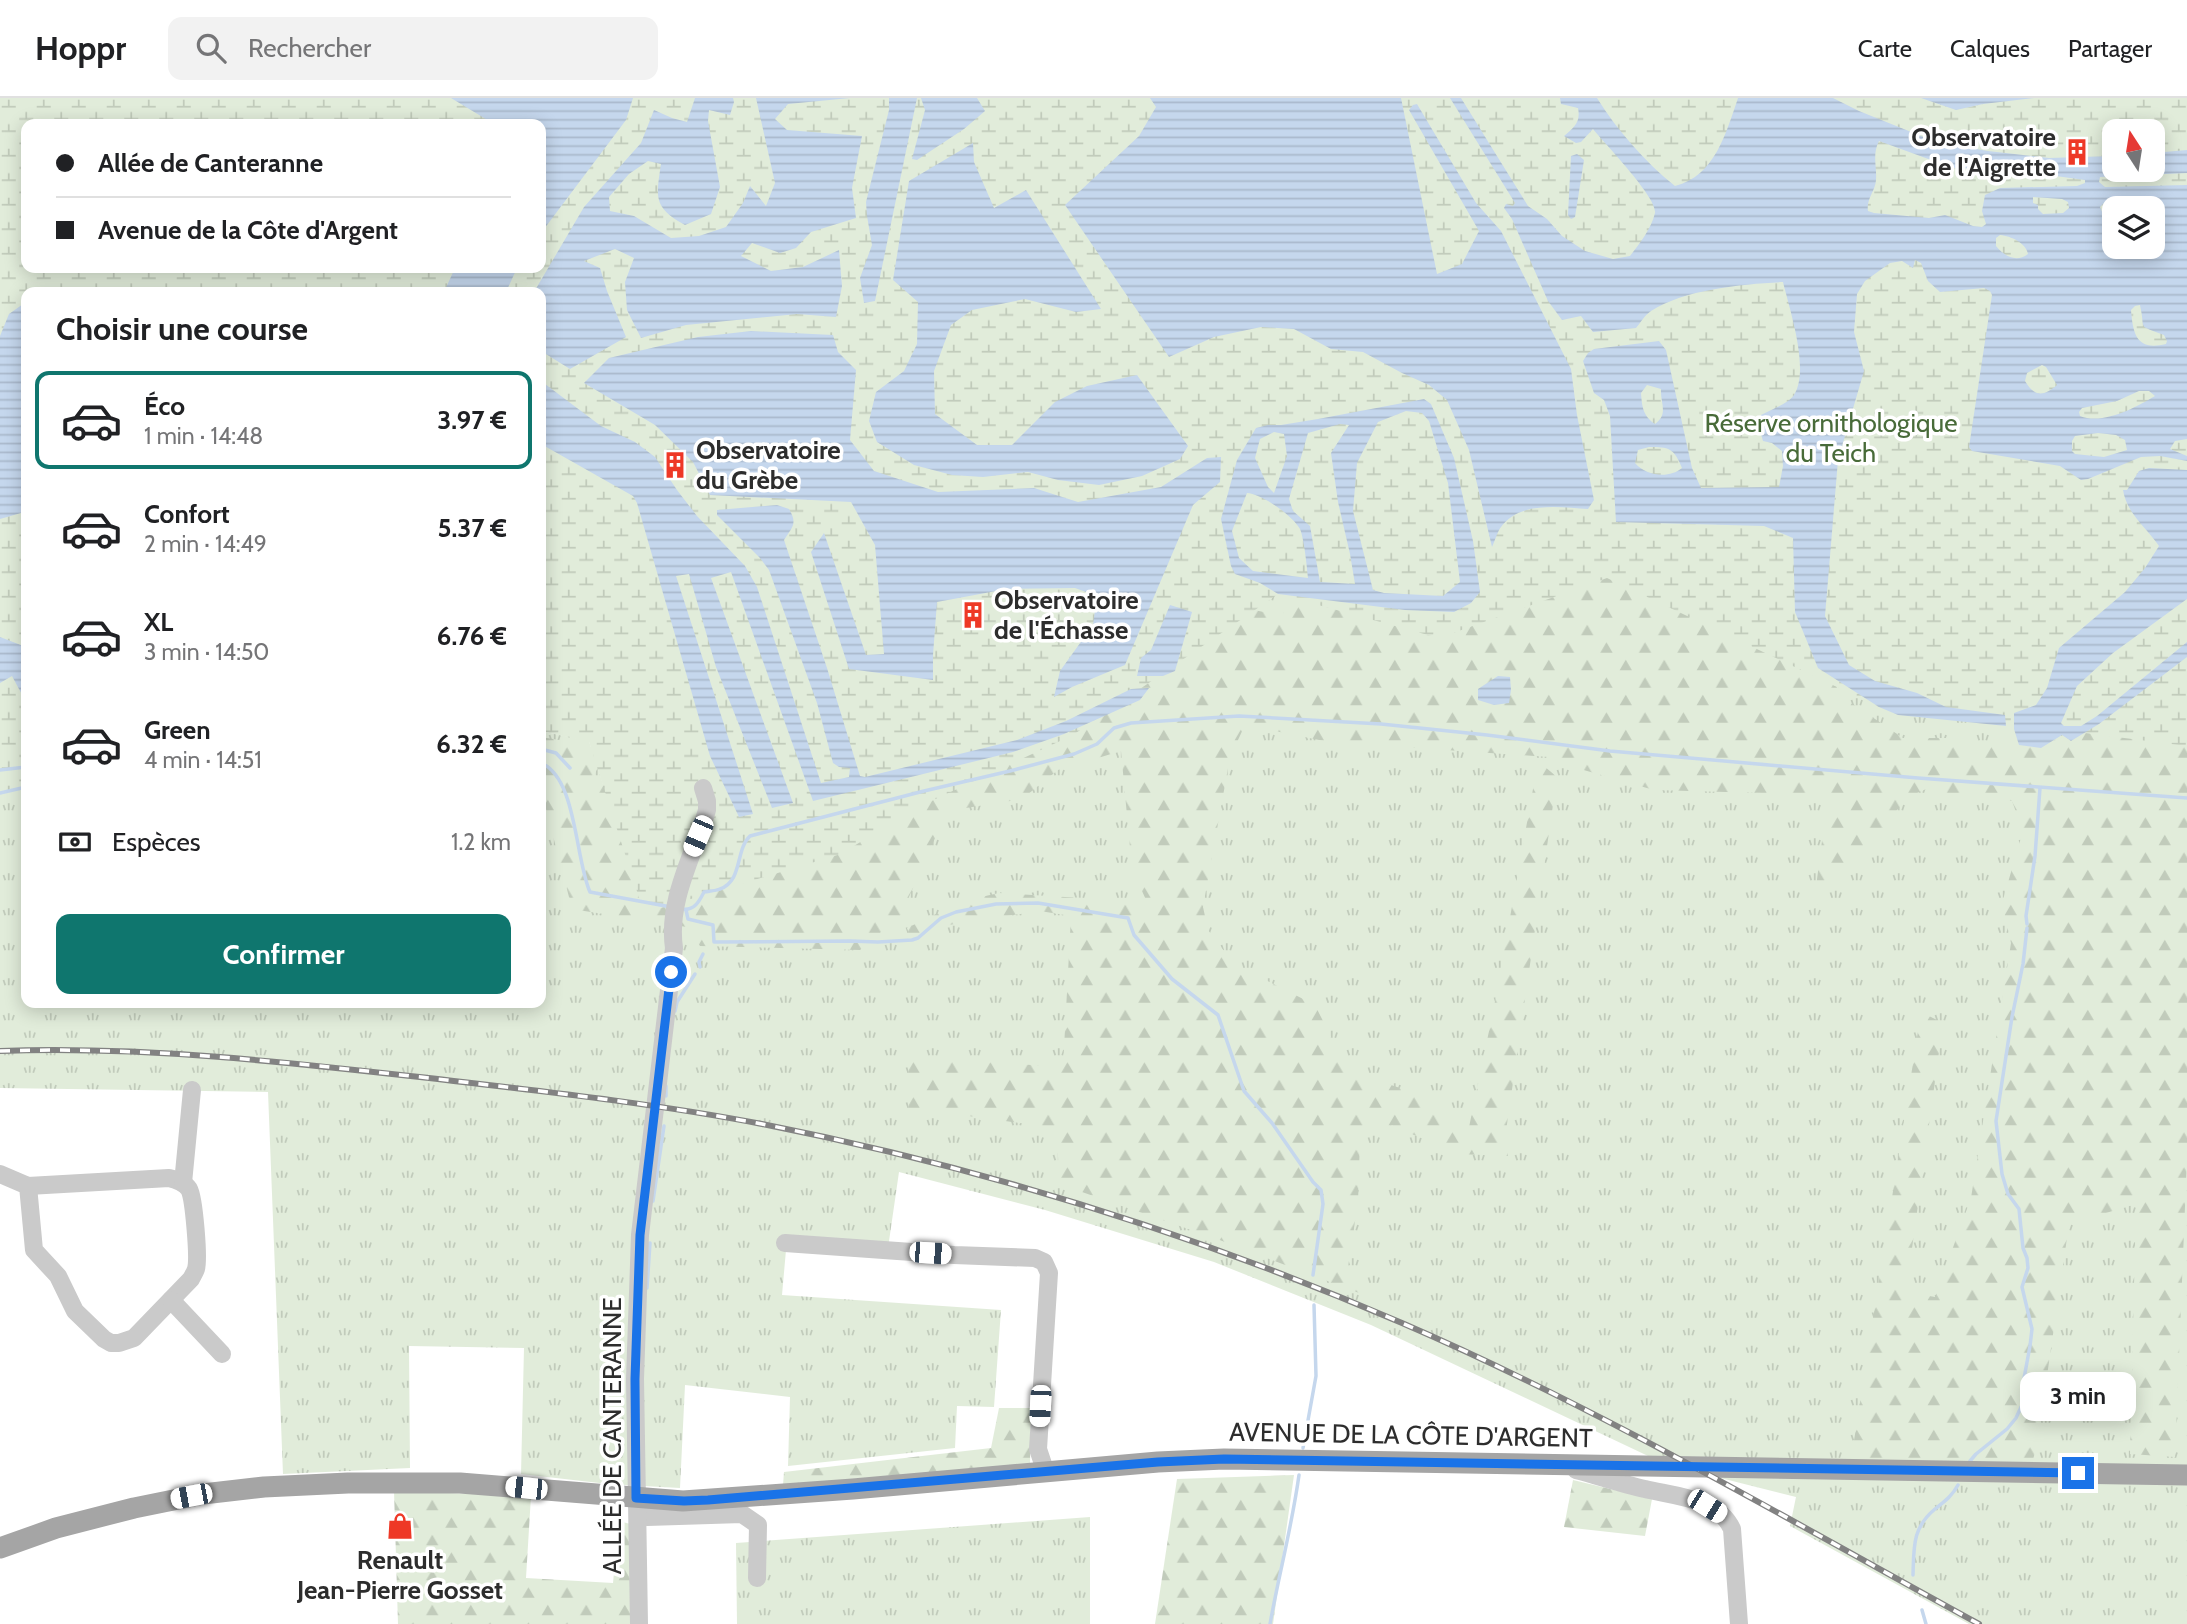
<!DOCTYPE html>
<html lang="fr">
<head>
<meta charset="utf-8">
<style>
	:root { --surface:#fff; --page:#f2f2f2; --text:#202124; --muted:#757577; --line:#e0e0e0; --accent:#0f766e }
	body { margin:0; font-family:Cabin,sans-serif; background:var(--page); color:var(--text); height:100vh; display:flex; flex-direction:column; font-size:26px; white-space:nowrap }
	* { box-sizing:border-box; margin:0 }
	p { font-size:23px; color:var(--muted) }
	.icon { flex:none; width:38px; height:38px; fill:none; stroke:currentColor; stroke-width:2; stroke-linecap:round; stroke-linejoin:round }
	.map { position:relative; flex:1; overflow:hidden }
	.panel { position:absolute; left:21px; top:189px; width:525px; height:721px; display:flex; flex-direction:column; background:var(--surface); border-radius:14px; box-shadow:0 4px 18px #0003 }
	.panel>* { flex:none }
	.top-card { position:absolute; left:21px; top:21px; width:525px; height:154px; border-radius:14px; box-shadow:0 4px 18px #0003; display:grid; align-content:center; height:154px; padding:0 35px; background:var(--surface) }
	.needle { width:46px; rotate:348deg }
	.fabs { position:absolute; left:2102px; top:21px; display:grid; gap:14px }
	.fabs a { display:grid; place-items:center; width:63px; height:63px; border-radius:14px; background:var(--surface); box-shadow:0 4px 18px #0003; font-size:35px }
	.end { position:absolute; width:32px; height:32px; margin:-16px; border:9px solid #1a73e8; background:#fff; box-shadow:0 0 0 4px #fff }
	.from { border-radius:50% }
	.bubble { position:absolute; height:49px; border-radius:14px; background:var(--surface); box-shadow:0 4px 18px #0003; font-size:23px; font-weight:700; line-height:49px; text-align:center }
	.car { position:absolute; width:21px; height:42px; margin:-21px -10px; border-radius:9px; box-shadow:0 0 5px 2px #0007; background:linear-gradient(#fff 24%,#345 0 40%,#fff 0 76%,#345 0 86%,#fff 0) }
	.top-card b { display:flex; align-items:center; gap:24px; height:66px; font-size:26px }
	.top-card b+b { border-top:2px solid var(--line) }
	.top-card i { width:18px; height:18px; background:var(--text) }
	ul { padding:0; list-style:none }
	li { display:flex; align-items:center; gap:21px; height:98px; margin:0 14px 10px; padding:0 21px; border:4px solid transparent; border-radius:14px }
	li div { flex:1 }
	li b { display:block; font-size:26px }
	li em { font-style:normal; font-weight:700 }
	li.on { border-color:var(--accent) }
	li>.icon { width:63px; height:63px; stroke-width:1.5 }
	h2 { padding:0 35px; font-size:32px; line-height:84px }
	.pay { display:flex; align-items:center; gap:18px; height:77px; padding:0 35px; font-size:26px }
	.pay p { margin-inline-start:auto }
	.cta { display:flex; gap:14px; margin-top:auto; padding:14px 35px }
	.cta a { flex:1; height:80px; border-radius:14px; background:var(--accent); color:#fff; font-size:28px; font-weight:700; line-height:80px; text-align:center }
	header { display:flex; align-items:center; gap:42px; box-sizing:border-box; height:98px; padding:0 35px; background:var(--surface); border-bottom:2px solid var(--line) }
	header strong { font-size:33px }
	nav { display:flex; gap:38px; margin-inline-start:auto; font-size:24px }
	.search { width:490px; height:63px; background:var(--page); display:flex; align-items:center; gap:18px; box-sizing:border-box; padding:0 24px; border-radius:14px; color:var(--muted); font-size:26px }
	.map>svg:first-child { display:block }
	.grass { fill:url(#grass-tufts); fill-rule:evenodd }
	.forest { fill:url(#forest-firs) }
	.wetland { fill:url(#wetland-marsh); fill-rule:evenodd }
	.water { fill:url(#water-rules); fill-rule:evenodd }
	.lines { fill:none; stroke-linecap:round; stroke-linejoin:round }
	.stream { stroke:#c5d7ed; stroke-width:3.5 }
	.minor { stroke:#cacaca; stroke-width:18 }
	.major { stroke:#a5a5a5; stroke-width:21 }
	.rail-casing { stroke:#828282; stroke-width:6 }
	.rail { stroke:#fff; stroke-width:3.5; stroke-dasharray:10; stroke-linecap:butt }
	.route { stroke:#1a73e8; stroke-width:9 }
	.labels { text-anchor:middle; stroke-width:7; stroke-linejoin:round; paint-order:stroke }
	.poi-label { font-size:26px; font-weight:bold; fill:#2d2d2d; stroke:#fff; text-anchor:start }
	.park-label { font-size:26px; fill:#486b39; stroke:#fff }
	.street-label { font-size:26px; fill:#2d2d2d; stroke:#fff }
</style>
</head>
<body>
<header>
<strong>Hoppr</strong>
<div class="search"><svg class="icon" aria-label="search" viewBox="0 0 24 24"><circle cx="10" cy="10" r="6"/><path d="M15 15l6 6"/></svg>Rechercher</div>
<nav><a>Carte</a><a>Calques</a><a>Partager</a></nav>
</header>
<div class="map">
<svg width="2187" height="1526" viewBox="0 0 2187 1526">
	<defs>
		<pattern id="grass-tufts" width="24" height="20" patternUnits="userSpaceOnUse" patternTransform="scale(1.75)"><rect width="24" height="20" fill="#e1ecda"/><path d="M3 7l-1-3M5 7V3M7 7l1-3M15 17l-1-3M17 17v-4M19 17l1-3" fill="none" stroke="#c1cbbb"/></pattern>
		<pattern id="forest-firs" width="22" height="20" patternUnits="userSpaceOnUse" patternTransform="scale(1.75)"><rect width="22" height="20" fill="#e1ecda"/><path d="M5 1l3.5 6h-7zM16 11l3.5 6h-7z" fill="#c1cbbb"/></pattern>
		<pattern id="wetland-marsh" width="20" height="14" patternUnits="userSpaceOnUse" patternTransform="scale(1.75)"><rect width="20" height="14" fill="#e1ecda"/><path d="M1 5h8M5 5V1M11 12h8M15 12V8" fill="none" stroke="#c1cbbb"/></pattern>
		<pattern id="water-rules" width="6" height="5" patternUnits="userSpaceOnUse" patternTransform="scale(1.75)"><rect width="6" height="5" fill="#c5d7ed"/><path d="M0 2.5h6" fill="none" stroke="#aab9cc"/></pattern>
	</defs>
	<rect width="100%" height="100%" fill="#fff"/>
	<g class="grass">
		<path d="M485,0H2187V1526H1969L1790,1428L1796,1399L1665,1366L1371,1227L1214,1164L1045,1112L899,1074L887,1157L786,1152L782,1197L1001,1212L994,1309L957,1308L955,1350L788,1368L790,1299L685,1287L680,1390L608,1386L521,1376L524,1250L409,1248L410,1370L283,1376L268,994L0,990V696L26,689V905H541V633L589,643L645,815L541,194V26ZM2114,33H2152V72H2114ZM2114,110H2152V149H2114Z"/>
		<path d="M1090,1419V1526H737L736,1445Z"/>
	</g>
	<g class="forest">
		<path d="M1501,428L1818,570L1850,604L1903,640H1948L1991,647H2019L2041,650L2063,637L2071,643L2099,626L2187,559V1058L2175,1359L2130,1356L2136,1106L2069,1126L2037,1347L2026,1387L1851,1362L1921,914L1943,925L1906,1194L1935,1199L1971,1100L2011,845L2002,805L2023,733L2012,703L1947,695L1933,688L1908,699L1813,812L1828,697L1654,692L1566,667L1549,659L1329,644L1245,627L1230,659L1203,809L1208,832L1234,866L1315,907L1345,967L1373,981L1430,1000L1441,1020L1468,1034L1494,909L1538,663L1557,679L1506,1033L1508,1058L1458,1056L1391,1027L1360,1040L1358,1104L1348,1169L1359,1195L1217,1141L1059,1086L1057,1030L909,1010V959L1063,969L1071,818L1040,813L942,828L914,850L907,830L963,803L999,795L1147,804L1132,771L1121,653L1058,672L1022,701L947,713L901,817L860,852L700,848L687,829L578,812L569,799L541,692V639L583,646L605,656L592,681L605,689L1254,512L1282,518L1291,499Z"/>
		<path d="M999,1310H1031L1030,1366L783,1387L784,1374L991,1350Z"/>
		<path d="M1294,1377L1273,1526H1155L1177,1381Z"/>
		<path d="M1573,1382L1652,1401L1645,1438L1564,1429Z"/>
		<path d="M394,1393L531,1398L526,1480L613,1485L619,1423L634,1427L636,1526H398Z"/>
	</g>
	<path class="wetland" d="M0,0H1921L1956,12L1983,6L2034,0H2187V648L1879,609L1607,480L1439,540L1278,496L1073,637L912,712L841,756L644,815L589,644L541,633V194H26V689L0,696ZM26,26H541V170H26ZM2114,33H2152V72H2114ZM2114,110H2152V149H2114Z"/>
	<g class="water">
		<path d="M451,0H633L626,22L541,135V26H494Z"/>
		<path d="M695,0H733L734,4L730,17L709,12L708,23L720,89L711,116L685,127C653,109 656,100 661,66L648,63L629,76L609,99L610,113L634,118L671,140L699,138L726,129L743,105L750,88L766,108L775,85L756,0H850L788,6L775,21L787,32L862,38L852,90L856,120L811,134L796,150L780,155L752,145L741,158L771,173L803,169L839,152L842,188L836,219L797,216L686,227L641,240L627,212L625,184L634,160L615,151L584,163L600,170L607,193L626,239L570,271L541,253V194H534L584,109L641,45L654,12L672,20L687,24Z"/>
		<path d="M889,0H917L875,203L864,205L860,180L872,147L867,118L866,104L889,12Z"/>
		<path d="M921,0H977L985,13L964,31L917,62L912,61L925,12Z"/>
		<path d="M1150,0H1401L1437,176L1462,166L1479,133L1409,12L1413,7L1417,6L1476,105L1501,133L1571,271L1577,317L1594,402L1588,411C1560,409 1519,403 1501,429C1497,434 1495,443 1492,449L1469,352L1447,302L1429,287L1402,275L1363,254L1331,251L1294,231L1261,229L1214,239L1169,259L1065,107L1139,38L1156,9Z"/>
		<path d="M1450,0H1461L1528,108L1547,121L1562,138L1585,153L1613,161L1630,158C1640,145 1651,131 1655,115C1658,100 1604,45 1593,31L1581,44L1576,45L1564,38C1574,30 1581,24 1578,10L1561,6L1560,0H1597C1617,32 1645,64 1675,88C1715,78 1726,35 1738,0H1833L1859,13L1936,44L1988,53L2049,60L2114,58V72H2152L2153,55L2187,52V75L2100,79L2099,84L2105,89L2187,87V341L2175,343L2170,351L2187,358V363L2160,358L2141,359L2088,381L2081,382L2060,368L1972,353L1969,349L1992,197L1990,193L1984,190L1940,194L1928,183L1921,165L1915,162L1913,170L1902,163L1890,165L1865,183L1857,196L1854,234L1864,273L1838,362L1825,518L1849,567L1875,583L1917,595L1946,609L2005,617L2006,628L1898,617L1879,609L1818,570L1795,514L1793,440L1764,428L1616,424L1610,318L1604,302L1594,295L1583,263L1588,255L1594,251L1659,243L1666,252L1692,370L1701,390L1779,389L1783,368L1782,353L1772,345L1763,343L1760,333L1761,317C1770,312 1788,306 1794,297C1810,272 1790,213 1783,184C1743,186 1685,191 1651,213C1645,217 1641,224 1636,230L1593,234L1581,218L1562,222L1548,203L1512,121L1504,110L1506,106L1513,108L1515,105ZM1879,43L1953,70L2013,72L2085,82V85L2077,88L2000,90L1985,97L1982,113L1986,126L1982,129L1973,128L1945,117L1929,120L1874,115L1868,113C1866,101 1875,94 1876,82C1877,69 1872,56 1879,43ZM2033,99L2062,101L2068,104L2069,110L2063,115L2043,116L2038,111V107L2033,105ZM2104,105L2113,109L2114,113V110H2125L2131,106L2152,110L2153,128L2161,133V138H2153L2152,149H2114V115L2110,117L2103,116L2100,109ZM2000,137C2011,138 2026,145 2028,156C2016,165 2004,158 1996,148V140ZM2140,207C2146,234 2136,226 2164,237L2167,243L2166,246C2137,253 2133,237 2131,212L2135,208ZM2042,267L2046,269L2057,287C2044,298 2035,300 2025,283L2027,275ZM1647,287L1661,291C1660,305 1669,316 1655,326C1643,318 1642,309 1641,295ZM2139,293H2149L2155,298C2135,310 2103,327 2080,318L2079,314L2082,310L2117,303ZM2098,335L2116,337L2125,342L2127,352L2104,359L2075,356L2072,353V343L2075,338ZM1649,349C1669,349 1674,350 1682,370C1669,381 1646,378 1635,365L1638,352Z"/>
		<path d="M1921,0H2034L1983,6L1956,12Z"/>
		<path d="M973,45L974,64L994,110L1026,92L1101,211L1076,214L1025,201L972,212L951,227L934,273L935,316L977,347H1012L1055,304L1087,288L1137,277L1188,348L1180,361L1142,378L1099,387L1058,382L1028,374L983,379L952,377L914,367L877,344L869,323L876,294L904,273L917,246L918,204L893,182L909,83Z"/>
		<path d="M1577,56L1584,62L1575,119L1571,121L1568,117L1571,58Z"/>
		<path d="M455,170H517L506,194H444Z"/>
		<path d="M26,204V409L21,415L0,421V238L9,216Z"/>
		<path d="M751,233L833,237L838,254L856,272L850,342L874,373L938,394L1034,390L1078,404L1161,389L1207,360L1221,359L1220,384L1193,407L1125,567L1072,589L1054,599L1060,573L1093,527L1097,498L1075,490L1007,491L937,504L933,557V582L849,571L811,454L824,435L866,557L884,556L875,447L851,404L710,397L693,364L655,327L584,285L609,260L698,239Z"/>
		<path d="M541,283L601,328L635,344L655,359L677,392L697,418L745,468L757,489L821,685L849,679L850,670L839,669L833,665L817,605L769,472L760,460L717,417V412L777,407L789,411C798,426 792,429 784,442L827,570L860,678L865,679L1017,642L1066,623L1131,591L1149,590L1140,602L1064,636L1013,654L813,703L731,474L711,480L793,705L772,710L716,569L689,476L676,478L753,716L739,719L710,658L637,405L633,398L541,346Z"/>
		<path d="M1424,301L1431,306L1454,360L1473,443L1480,494L1471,505L1454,514L1405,512L1278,496L1260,485L1235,476L1231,468L1221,421L1237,362L1256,330L1268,327H1281L1318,321ZM1406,313L1422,315L1429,323L1448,385L1460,484L1443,498L1384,495L1373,492L1353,413L1357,365L1378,324ZM1340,326L1349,327L1331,355L1338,404L1350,456L1355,486L1320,484L1310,428L1293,413L1289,401L1308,335ZM1274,334L1284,336L1287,358L1274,395L1268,389L1255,360L1260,341ZM1247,395C1262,396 1292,417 1300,431C1304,440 1307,469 1308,480L1253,473L1239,460L1232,433Z"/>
		<path d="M2149,370L2187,372V501L2113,555L2077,588L2061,625L2064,628H2081L2097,618L2187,544V559L2099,626L2071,643L2062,637L2041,650L2019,647L2014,631V615L2036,607L2047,590L2059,550L2125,494L2145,470L2159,448C2146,429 2127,416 2123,392H2127L2139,373Z"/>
		<path d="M1170,507L1192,514L1175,573L1163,578H1137L1141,560L1151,552Z"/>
		<path d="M0,539L26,549V623V604L12,578L0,585Z"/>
		<path d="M1498,578L1510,579L1511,592L1509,605L1494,607L1478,602V591Z"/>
	</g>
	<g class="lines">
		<g class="stream">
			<path d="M541,651L556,655L570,670"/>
			<path d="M541,665C577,680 575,761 590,794L671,809"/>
			<path d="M0,672L26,669"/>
			<path d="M0,695L26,689"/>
			<path d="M682,811C694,813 699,804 704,794C709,793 715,793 720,791C743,783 735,752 750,738L924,693L1010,673L1074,656L1097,646L1114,630L1131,625L1239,618L1381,626L1487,637L1610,653L1918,680L2187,700"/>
			<path d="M686,812L688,821L713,827L714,844L850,843L878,844L912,842L918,840L941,820L956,814L996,806L1038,805L1128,820L1134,837L1172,881L1218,917L1244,993L1272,1025L1313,1084L1321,1092L1323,1106L1313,1177"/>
			<path d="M2027,826L2026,818L2035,758L2040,690"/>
			<path d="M700,869L699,864L703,856"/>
			<path d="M675,913L677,904L695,876"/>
			<path d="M666,998V988"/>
			<path d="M653,1103L664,1028"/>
			<path d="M647,1190L650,1145"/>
			<path d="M1303,1350L1316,1278L1314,1207"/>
			<path d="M1970,1363L1976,1356L2007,1331L2016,1320L2022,1307V1291L2030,1248L2032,1231L2022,1189L2028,1170L2027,1160L2023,1150L2019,1111L2008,1096L2002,1076L1996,1023L2012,919L2023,866L2027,830"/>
			<path d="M1913,1477C1914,1449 1912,1430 1935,1411C1945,1403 1952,1398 1958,1387"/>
			<path d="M1922,1512L1926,1526"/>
			<path d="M1270,1526C1279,1476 1292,1428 1299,1377"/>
		</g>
		<g class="minor">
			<path d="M0,1076L28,1088L169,1080C177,1082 184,1084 189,1091C194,1100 199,1160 196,1171C195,1174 192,1179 191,1181L134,1240L119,1245H111L104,1241L75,1213L58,1178L34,1152L28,1088"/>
			<path d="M183,1085L192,992"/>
			<path d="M785,1145L954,1157L1035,1160L1044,1164L1049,1175L1038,1351L1043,1366L1044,1374"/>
			<path d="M171,1202L222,1256"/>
			<path d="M1576,1372C1599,1378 1622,1386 1645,1391C1674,1398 1718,1400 1732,1431L1739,1526"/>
			<path d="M647,1419L742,1416L758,1427L757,1480"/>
			<path d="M639,1526L635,1281L640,1137L674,850C667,802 694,757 707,712V703L703,690"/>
		</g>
		<path class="major" d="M0,1450L56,1430L134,1410L203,1396L264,1389L348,1385H460L683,1403L853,1391L1158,1364L1224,1361L2187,1377"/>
		<defs>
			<path id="rail" d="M0,953C144,948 286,964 429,980C540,993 652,1005 762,1026C981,1069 1198,1137 1402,1225C1601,1311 1789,1422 1979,1526"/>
		</defs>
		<use href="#rail" class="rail-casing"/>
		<use href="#rail" class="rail"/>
	</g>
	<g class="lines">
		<path class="route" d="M671,874L640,1137L635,1281L636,1400L684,1403L708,1402L1158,1364L1224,1361L2078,1375"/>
	</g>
	<defs>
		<symbol id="building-bare" viewBox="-9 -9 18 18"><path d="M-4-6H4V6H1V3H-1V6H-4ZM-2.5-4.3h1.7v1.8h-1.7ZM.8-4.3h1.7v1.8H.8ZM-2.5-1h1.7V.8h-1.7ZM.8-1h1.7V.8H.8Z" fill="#ee3826" stroke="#fff" stroke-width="2.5" paint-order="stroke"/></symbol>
		<symbol id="shop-bare" viewBox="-9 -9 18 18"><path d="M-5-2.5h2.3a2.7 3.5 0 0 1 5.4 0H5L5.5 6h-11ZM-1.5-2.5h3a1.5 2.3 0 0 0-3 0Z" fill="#ee3826" stroke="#fff" stroke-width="2.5" paint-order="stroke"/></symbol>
	</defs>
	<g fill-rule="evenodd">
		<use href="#building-bare" x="2058" y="35" width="38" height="38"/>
		<use href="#building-bare" x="656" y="348" width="38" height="38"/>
		<use href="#building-bare" x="954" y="498" width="38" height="38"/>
		<use href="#shop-bare" x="381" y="1409" width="38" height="38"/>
	</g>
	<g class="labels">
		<g class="poi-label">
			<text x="2056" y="48" text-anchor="end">Observatoire<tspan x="2056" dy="30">de l'Aigrette</tspan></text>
			<text x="696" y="361">Observatoire<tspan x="696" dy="30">du Grèbe</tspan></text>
			<text x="994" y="511">Observatoire<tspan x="994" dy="30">de l'Échasse</tspan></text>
			<text x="400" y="1471" text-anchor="middle">Renault<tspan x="400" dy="30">Jean-Pierre Gosset</tspan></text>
		</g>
		<g class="park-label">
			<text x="1831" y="334">Réserve ornithologique<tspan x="1831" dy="30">du Teich</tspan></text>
		</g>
		<g class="street-label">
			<text transform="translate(1411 1337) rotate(1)" y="9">AVENUE DE LA CÔTE D'ARGENT</text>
			<text transform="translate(612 1338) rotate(-90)" y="9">ALLÉE DE CANTERANNE</text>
		</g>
	</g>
</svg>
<div class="fabs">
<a><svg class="needle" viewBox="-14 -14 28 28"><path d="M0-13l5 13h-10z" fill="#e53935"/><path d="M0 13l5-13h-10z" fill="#757577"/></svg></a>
<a><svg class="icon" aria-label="layers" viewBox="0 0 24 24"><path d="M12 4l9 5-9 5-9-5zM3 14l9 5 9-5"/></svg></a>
</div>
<i class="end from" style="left:671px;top:874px"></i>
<i class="end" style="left:2078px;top:1375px"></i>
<div class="bubble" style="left:2020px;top:1274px;width:116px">3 min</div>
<i class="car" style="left:698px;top:738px;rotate:203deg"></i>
<i class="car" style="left:930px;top:1155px;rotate:94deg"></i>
<i class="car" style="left:1040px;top:1308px;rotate:183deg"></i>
<i class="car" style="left:526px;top:1390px;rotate:276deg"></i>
<i class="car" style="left:191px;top:1398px;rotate:259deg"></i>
<i class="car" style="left:1707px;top:1408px;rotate:122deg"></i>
<div class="top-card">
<b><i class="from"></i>Allée de Canteranne</b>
<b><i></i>Avenue de la Côte d'Argent</b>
</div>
<section class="panel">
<h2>Choisir une course</h2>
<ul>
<li class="on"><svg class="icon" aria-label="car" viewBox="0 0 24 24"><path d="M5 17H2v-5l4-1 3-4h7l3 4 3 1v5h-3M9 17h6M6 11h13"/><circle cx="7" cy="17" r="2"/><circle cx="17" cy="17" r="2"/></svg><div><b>Éco</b><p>1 min · 14:48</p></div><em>3.97 €</em></li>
<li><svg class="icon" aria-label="car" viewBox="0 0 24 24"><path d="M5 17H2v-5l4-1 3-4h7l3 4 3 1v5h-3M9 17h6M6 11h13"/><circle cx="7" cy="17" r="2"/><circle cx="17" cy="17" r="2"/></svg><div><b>Confort</b><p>2 min · 14:49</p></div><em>5.37 €</em></li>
<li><svg class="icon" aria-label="car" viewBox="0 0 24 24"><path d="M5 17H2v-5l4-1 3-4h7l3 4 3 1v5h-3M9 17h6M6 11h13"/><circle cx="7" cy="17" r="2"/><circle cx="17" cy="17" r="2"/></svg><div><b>XL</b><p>3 min · 14:50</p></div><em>6.76 €</em></li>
<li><svg class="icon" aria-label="car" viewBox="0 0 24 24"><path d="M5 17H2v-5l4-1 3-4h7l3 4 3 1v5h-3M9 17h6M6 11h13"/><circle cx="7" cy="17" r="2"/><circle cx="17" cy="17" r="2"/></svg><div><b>Green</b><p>4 min · 14:51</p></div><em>6.32 €</em></li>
</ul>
<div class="pay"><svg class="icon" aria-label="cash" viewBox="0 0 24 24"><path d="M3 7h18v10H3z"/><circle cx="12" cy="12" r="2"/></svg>Espèces<p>1.2 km</p></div>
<div class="cta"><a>Confirmer</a></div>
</section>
</div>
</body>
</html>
